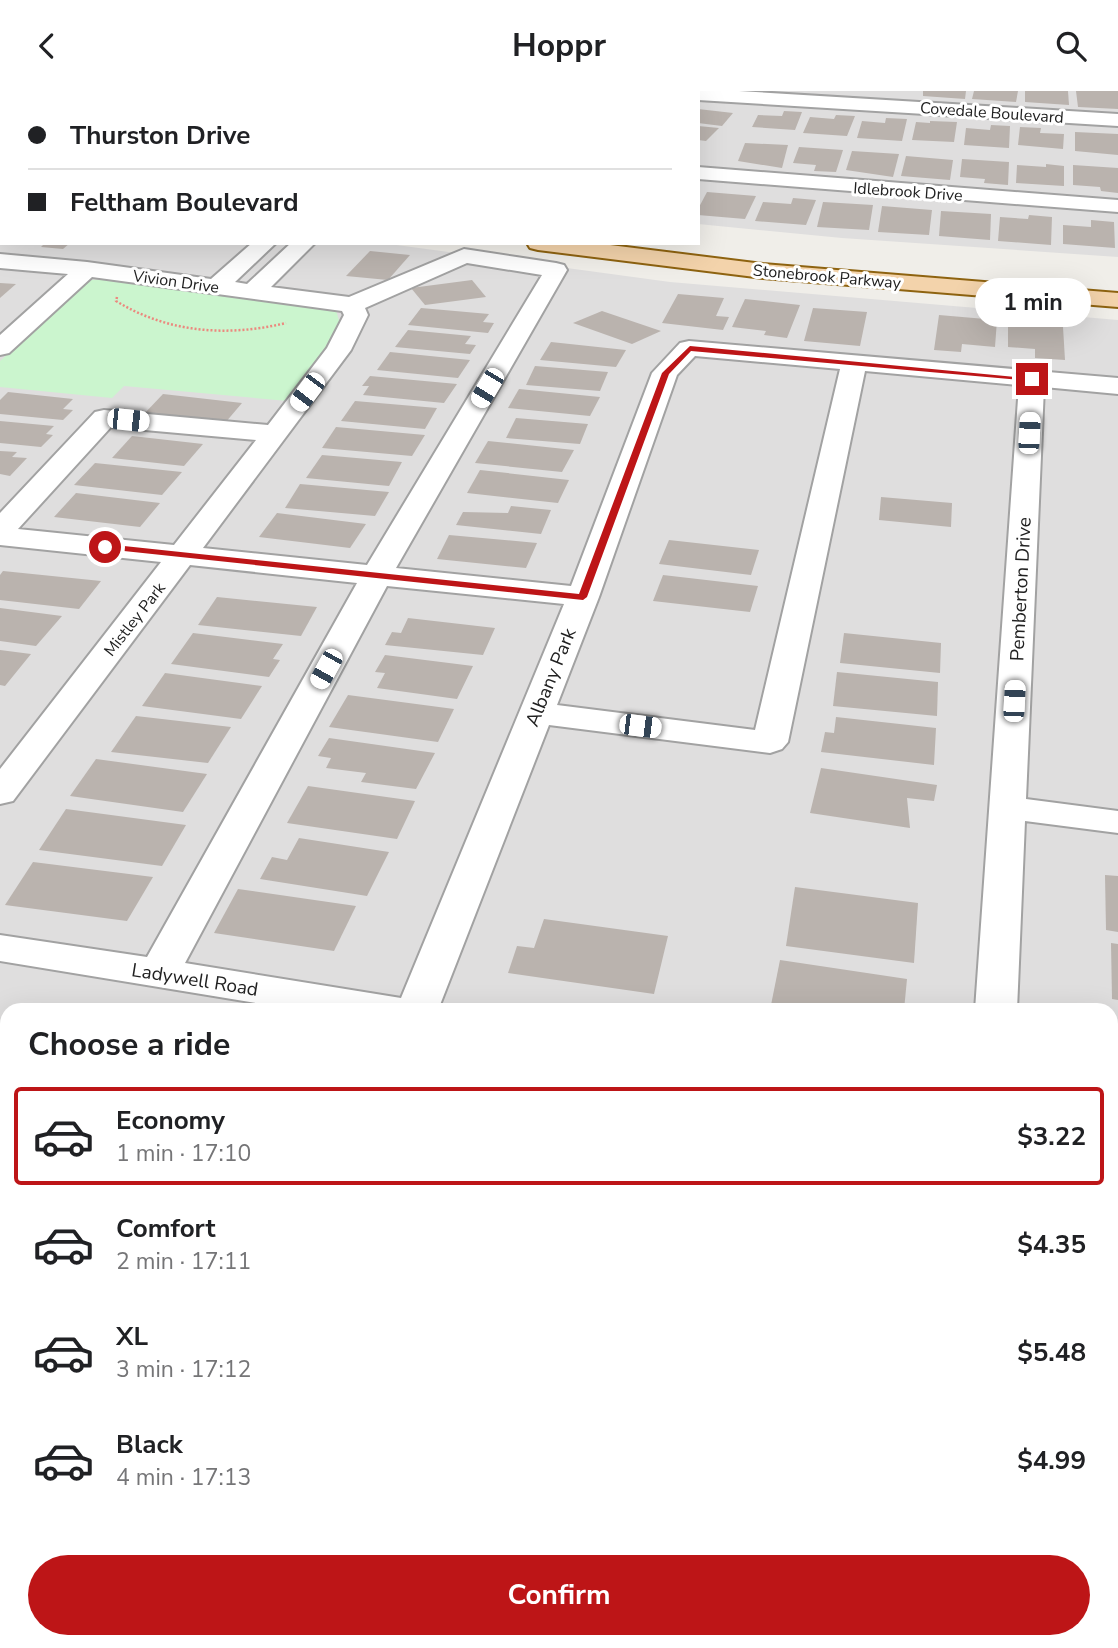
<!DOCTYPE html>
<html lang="en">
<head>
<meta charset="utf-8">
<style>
	:root { --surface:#fff; --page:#f2f2f2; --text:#202124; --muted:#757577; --line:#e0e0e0; --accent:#bd1517 }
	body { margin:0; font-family:"Nunito Sans",sans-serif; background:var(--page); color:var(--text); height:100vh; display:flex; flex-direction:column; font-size:26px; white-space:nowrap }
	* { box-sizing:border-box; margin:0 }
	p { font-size:23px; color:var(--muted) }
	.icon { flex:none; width:38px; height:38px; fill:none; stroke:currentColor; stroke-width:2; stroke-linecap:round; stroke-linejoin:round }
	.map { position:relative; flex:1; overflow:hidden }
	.drawer { position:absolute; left:0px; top:912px; width:1118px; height:646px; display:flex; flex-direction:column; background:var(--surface); border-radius:21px 21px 0 0; box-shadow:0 7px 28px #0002 }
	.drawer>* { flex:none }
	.hud { position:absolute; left:0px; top:0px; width:700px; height:154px; box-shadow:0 7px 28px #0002; display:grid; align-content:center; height:154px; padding:0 28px; background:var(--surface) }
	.end { position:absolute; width:32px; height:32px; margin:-16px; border:9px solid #bd1517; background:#fff; box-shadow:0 0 0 4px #fff }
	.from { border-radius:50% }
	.bubble { position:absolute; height:49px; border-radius:24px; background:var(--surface); box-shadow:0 7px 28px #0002; font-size:23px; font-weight:700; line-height:49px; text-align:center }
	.car { position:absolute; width:21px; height:42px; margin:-21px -10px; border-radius:9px; box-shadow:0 0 5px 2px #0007; background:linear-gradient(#fff 24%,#345 0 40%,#fff 0 76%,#345 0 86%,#fff 0) }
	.hud b { display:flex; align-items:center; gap:24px; height:66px; font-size:26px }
	.hud b+b { border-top:2px solid var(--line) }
	.hud i { width:18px; height:18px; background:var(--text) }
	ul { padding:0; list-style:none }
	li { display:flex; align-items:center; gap:21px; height:98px; margin:0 14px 10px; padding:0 14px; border:4px solid transparent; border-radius:7px }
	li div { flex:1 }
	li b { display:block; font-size:26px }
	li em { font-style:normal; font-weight:700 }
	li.on { border-color:var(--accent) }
	li>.icon { width:63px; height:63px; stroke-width:1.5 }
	h2 { padding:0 28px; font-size:32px; line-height:84px }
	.action { display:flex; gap:14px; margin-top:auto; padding:14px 28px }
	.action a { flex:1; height:80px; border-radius:42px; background:var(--accent); color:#fff; font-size:28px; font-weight:700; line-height:80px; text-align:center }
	header { display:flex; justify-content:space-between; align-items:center; height:91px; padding:0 28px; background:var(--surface); font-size:32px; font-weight:700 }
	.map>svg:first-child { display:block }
	.residential { fill:#dfdede; fill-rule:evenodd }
	.park { fill:#cbf5ce }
	.building { fill:#bab3ae }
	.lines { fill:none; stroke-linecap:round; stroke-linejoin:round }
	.minor-casing { stroke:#a2a2a2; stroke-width:4 }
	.major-casing { stroke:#8e6310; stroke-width:4 }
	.path { stroke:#ec887e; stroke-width:2.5; stroke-dasharray:2 2; stroke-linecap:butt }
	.minor { fill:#fff; fill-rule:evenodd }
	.major { fill:#f3d3ab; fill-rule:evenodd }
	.route { fill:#bd1517 }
	.labels { text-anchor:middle; stroke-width:6; stroke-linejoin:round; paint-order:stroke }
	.far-street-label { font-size:16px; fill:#212121; stroke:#fff }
	.street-label { font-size:19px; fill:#212121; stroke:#fff }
</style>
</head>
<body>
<header><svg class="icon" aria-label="back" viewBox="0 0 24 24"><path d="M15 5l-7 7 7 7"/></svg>Hoppr<svg class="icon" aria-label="search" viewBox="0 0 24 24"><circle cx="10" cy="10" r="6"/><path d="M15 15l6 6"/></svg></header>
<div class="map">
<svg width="1118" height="1557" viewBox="0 0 1118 1557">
	<rect width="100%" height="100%" fill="#f0eee9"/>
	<g class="residential">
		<path d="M0,0H206L2,2V62Z"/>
		<path d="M618,0H1118V166L842,147L698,133V2H616Z"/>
		<path d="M0,111L2,152H382L670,191L1118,229V1557H0ZM7,919H1111V1550H7Z"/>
	</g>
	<path class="park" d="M108,188L336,219L340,233L323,263L288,310L124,295L112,307L0,296V270L79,197L91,189Z"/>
	<g class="building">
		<path d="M923,0H966L965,8L923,5Z"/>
		<path d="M974,0H1018L1016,11L972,8Z"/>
		<path d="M1025,0H1068L1069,14L1025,11Z"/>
		<path d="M1076,0H1118V18L1078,16Z"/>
		<path d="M698,18L733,22L722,35L698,32Z"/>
		<path d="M784,20L802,21L795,39L752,36L758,24L782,25Z"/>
		<path d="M836,24L855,25L847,45L803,42L810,26L834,28Z"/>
		<path d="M886,27L907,28L902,50L857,47L862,30L885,32Z"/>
		<path d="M930,30L957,31L954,51L912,49L916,31L930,32Z"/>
		<path d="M991,34L1010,35L1009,57L964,54L966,37L990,39Z"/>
		<path d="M698,35L719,37L706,50L698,49Z"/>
		<path d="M1020,36L1041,37L1040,42L1064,43L1063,58L1018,54Z"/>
		<path d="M1075,41L1118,43V64L1075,60Z"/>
		<path d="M745,52L788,54L782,77L738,70Z"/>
		<path d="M799,56L843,59L836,81L814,80L816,74L793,72Z"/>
		<path d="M852,60L899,63L893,86L846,79Z"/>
		<path d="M906,65L953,69L950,89L901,85Z"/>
		<path d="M962,68L1009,71L1008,94L984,92L985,88L960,86Z"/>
		<path d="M1046,73L1064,75V95L1016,92L1017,74L1046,76Z"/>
		<path d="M1073,74L1118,77V102L1101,100L1100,96L1073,94Z"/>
		<path d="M707,101L756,105L745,128L698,124V118Z"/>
		<path d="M793,107L816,109L806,134L755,130L763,111L791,113Z"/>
		<path d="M823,111L873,114L869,139L817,136Z"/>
		<path d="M882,115L932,119L929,144L878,141Z"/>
		<path d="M941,120L991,123L990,149L939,145Z"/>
		<path d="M1029,124L1052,126L1051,154L998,150L1000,126L1028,128Z"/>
		<path d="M1091,129L1114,131L1115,157L1063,153V134L1091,136Z"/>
		<path d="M45,152H70L63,158L41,156Z"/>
		<path d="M370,160L410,164L388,189L346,185Z"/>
		<path d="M472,189L486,206L425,214L411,197Z"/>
		<path d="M0,192L16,193L0,207Z"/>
		<path d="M678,203L724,207L716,225L729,226L723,239L662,232Z"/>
		<path d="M745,208L800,214L787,247L764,244L766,240L732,236Z"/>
		<path d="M421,217L489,223L483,231L494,232L488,242L408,234Z"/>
		<path d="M813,217L867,221L860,255L804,250Z"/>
		<path d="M602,220L661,240L632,253L573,232Z"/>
		<path d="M939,224L997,229L995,256L962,253L961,261L934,259Z"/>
		<path d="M1008,232L1063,236L1065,269L1035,267V258L1008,256Z"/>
		<path d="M408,239L471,245L465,253L476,254L470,263L395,256Z"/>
		<path d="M551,251L626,259L616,276L540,269Z"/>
		<path d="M390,261L470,269L458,287L377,279Z"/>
		<path d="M535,275L608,281L600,300L526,294Z"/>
		<path d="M370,285L457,293L444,312L363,304L369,295H362Z"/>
		<path d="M519,298L600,306L590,325L508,317Z"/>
		<path d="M8,301L73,308L63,318L73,319L63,329L0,323V309Z"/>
		<path d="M163,303L242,312L225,332L144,323Z"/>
		<path d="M355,310L437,317L425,338L341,330Z"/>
		<path d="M516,327L588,333L580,353L506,347Z"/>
		<path d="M0,330L54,335L46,343L53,344L41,356L0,352Z"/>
		<path d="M336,336L425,344L412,365L322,357Z"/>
		<path d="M132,345L203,353L184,375L112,367Z"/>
		<path d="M488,350L574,359L562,381L475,372Z"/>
		<path d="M0,360L17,361L12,366L27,367L10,385L0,383Z"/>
		<path d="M322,364L402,371L389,395L306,387Z"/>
		<path d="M95,372L182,381L162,404L74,394Z"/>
		<path d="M480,379L569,389L558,412L467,402Z"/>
		<path d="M300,393L389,401L375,425L285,417Z"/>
		<path d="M76,402L160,412L140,436L54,426Z"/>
		<path d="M881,406L952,412L951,436L879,429Z"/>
		<path d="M511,415L551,419L541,443L456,434L463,421L508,422Z"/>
		<path d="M277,422L366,433L350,457L259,446Z"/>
		<path d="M449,444L537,452L526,477L437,468Z"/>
		<path d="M669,449L759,459L751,484L659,473Z"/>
		<path d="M3,480L101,490L79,518L0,509V484Z"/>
		<path d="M663,484L758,495L750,521L653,510Z"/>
		<path d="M217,506L317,516L301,545L198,534Z"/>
		<path d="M0,517L62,525L36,555L0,550Z"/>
		<path d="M408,527L495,537L483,564L385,554L392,541L401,542Z"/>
		<path d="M193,542L283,553L273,568L280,569L269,586L171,573Z"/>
		<path d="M844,542L941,552L940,582L840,572Z"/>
		<path d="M0,559L31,563L5,595L0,594Z"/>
		<path d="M385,564L473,575L457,608L377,597L385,582L375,581Z"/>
		<path d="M837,581L938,591L937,625L833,615Z"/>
		<path d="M165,582L262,595L241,628L142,615Z"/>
		<path d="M348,604L454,618L438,651L329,636Z"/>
		<path d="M136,625L231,636L208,672L111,661Z"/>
		<path d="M836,626L936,637L934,674L821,661L825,641L834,642Z"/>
		<path d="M329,647L435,662L416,698L361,691L366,682L326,677L331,667L318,665Z"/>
		<path d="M96,668L207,683L183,721L70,705Z"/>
		<path d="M821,677L937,694L934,710L907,707L910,737L810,722Z"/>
		<path d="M308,695L415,710L397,748L287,732Z"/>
		<path d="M66,718L186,734L162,775L39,759Z"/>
		<path d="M299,747L389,761L367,805L260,788L272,766L287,769Z"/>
		<path d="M33,771L153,786L127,830L5,814Z"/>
		<path d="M1105,784L1118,785V841L1106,839Z"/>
		<path d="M795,796L918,812L914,872L786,855Z"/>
		<path d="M238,798L356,815L334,860L214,842Z"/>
		<path d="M544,828L668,845L654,903L508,882L517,855L534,857Z"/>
		<path d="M1111,852L1118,853V909L1112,908Z"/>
		<path d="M780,869L907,888L904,919H770Z"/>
		<path d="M1111,960L1118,961V993L1111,992Z"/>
		<path d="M7,1007V1056L0,1055V1019Z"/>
		<path d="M1118,1042V1075L1111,1073Z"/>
		<path d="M1111,1119L1118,1126V1208L1111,1211Z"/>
		<path d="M0,1145L7,1146V1221L0,1235Z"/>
		<path d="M68,1550H133L131,1557H65Z"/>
	</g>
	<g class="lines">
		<defs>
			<g id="minor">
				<path d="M409,0H427L408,2Z"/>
				<path d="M463,0H482L462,2Z"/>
				<path d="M640,0H739L1118,23V35L698,9V2H639Z"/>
				<rect x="0" y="11" width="2" height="12"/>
				<path d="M698,76L1118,109V121L698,88Z"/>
				<path d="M252,152H276L235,191L247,193L291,152H315L271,196L349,206L464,158L556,172L564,174L567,179L396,477L571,495L652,282L680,252L689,250L1118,287V303L1044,296L1026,708L1118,720V742L1025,730L1017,919H975L1019,294L865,280L788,651L782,658L770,662L549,634L438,919H299L0,870V844L147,866L357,492L190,474L13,710L0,713V678L161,471L0,454V422L95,321L104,319L268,334L327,257L344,224L342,220L92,186L9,262L0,264V244L68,183L0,177V163L87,171L211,188ZM467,172L542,184L367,474L203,457L351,259L368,224L365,217ZM695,265L840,278L755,639L557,614L599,506L677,284ZM111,336L256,349L174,454L18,438ZM387,495L564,513L401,907L185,872Z"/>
				<path d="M0,1372L7,1373V1421L0,1420Z"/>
				<path d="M758,1550H847L849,1557H761Z"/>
			</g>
			<g id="major">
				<rect x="0" y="91" width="2" height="12"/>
				<path d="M527,152H594L763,173L1118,202V216L763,187L538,159L530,157Z"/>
			</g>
		</defs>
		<use href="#minor" class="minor-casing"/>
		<use href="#major" class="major-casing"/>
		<path class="path" d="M117,206L116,210C168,242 228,246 286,232"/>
		<use href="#minor" class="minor"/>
		<use href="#major" class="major"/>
	</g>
	<path class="route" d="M690,255L1036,288L1032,290L691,260L669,283L587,506L583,509L105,458L101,456L105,453L579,503L662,282Z"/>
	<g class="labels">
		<g class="far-street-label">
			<text transform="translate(992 21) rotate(4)" y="6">Covedale Boulevard</text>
			<text transform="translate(908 100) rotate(4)" y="6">Idlebrook Drive</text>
			<text transform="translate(827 185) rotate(5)" y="6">Stonebrook Parkway</text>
			<text transform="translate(176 190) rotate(8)" y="6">Vivion Drive</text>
			<text transform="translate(134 528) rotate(-52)" y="6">Mistley Park</text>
		</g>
		<g class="street-label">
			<text transform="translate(1020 498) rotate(-87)" y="7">Pemberton Drive</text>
			<text transform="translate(550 586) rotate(-68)" y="7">Albany Park</text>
			<text transform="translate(195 888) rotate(9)" y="7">Ladywell Road</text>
		</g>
	</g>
</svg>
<i class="end from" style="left:105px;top:456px"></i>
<i class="end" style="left:1032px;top:288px"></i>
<div class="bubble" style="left:975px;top:187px;width:116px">1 min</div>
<i class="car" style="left:487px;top:297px;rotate:211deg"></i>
<i class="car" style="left:307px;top:301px;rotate:217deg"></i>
<i class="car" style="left:128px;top:329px;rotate:96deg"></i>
<i class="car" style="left:1029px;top:342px;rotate:3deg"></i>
<i class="car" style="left:326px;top:578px;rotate:209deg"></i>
<i class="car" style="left:1014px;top:610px;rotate:3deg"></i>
<i class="car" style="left:640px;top:635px;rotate:97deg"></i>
<div class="hud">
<b><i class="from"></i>Thurston Drive</b>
<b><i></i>Feltham Boulevard</b>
</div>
<section class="drawer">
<h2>Choose a ride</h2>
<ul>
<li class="on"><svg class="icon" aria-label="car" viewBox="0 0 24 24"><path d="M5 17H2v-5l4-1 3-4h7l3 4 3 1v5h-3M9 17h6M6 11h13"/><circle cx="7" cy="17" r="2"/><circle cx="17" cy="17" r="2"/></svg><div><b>Economy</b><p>1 min · 17:10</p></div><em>$3.22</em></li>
<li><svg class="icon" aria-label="car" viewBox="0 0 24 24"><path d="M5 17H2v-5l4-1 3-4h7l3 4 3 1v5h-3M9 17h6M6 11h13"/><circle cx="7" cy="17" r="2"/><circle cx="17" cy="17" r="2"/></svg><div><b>Comfort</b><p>2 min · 17:11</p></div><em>$4.35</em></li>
<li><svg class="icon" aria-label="car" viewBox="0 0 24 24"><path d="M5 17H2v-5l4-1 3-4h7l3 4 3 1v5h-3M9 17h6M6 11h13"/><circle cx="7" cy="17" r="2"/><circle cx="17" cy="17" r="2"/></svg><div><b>XL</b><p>3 min · 17:12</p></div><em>$5.48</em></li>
<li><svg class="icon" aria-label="car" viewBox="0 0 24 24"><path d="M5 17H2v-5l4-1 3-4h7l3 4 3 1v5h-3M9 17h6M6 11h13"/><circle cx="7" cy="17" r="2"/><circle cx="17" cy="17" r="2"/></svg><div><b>Black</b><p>4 min · 17:13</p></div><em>$4.99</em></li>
</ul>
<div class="action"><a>Confirm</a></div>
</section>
</div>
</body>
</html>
